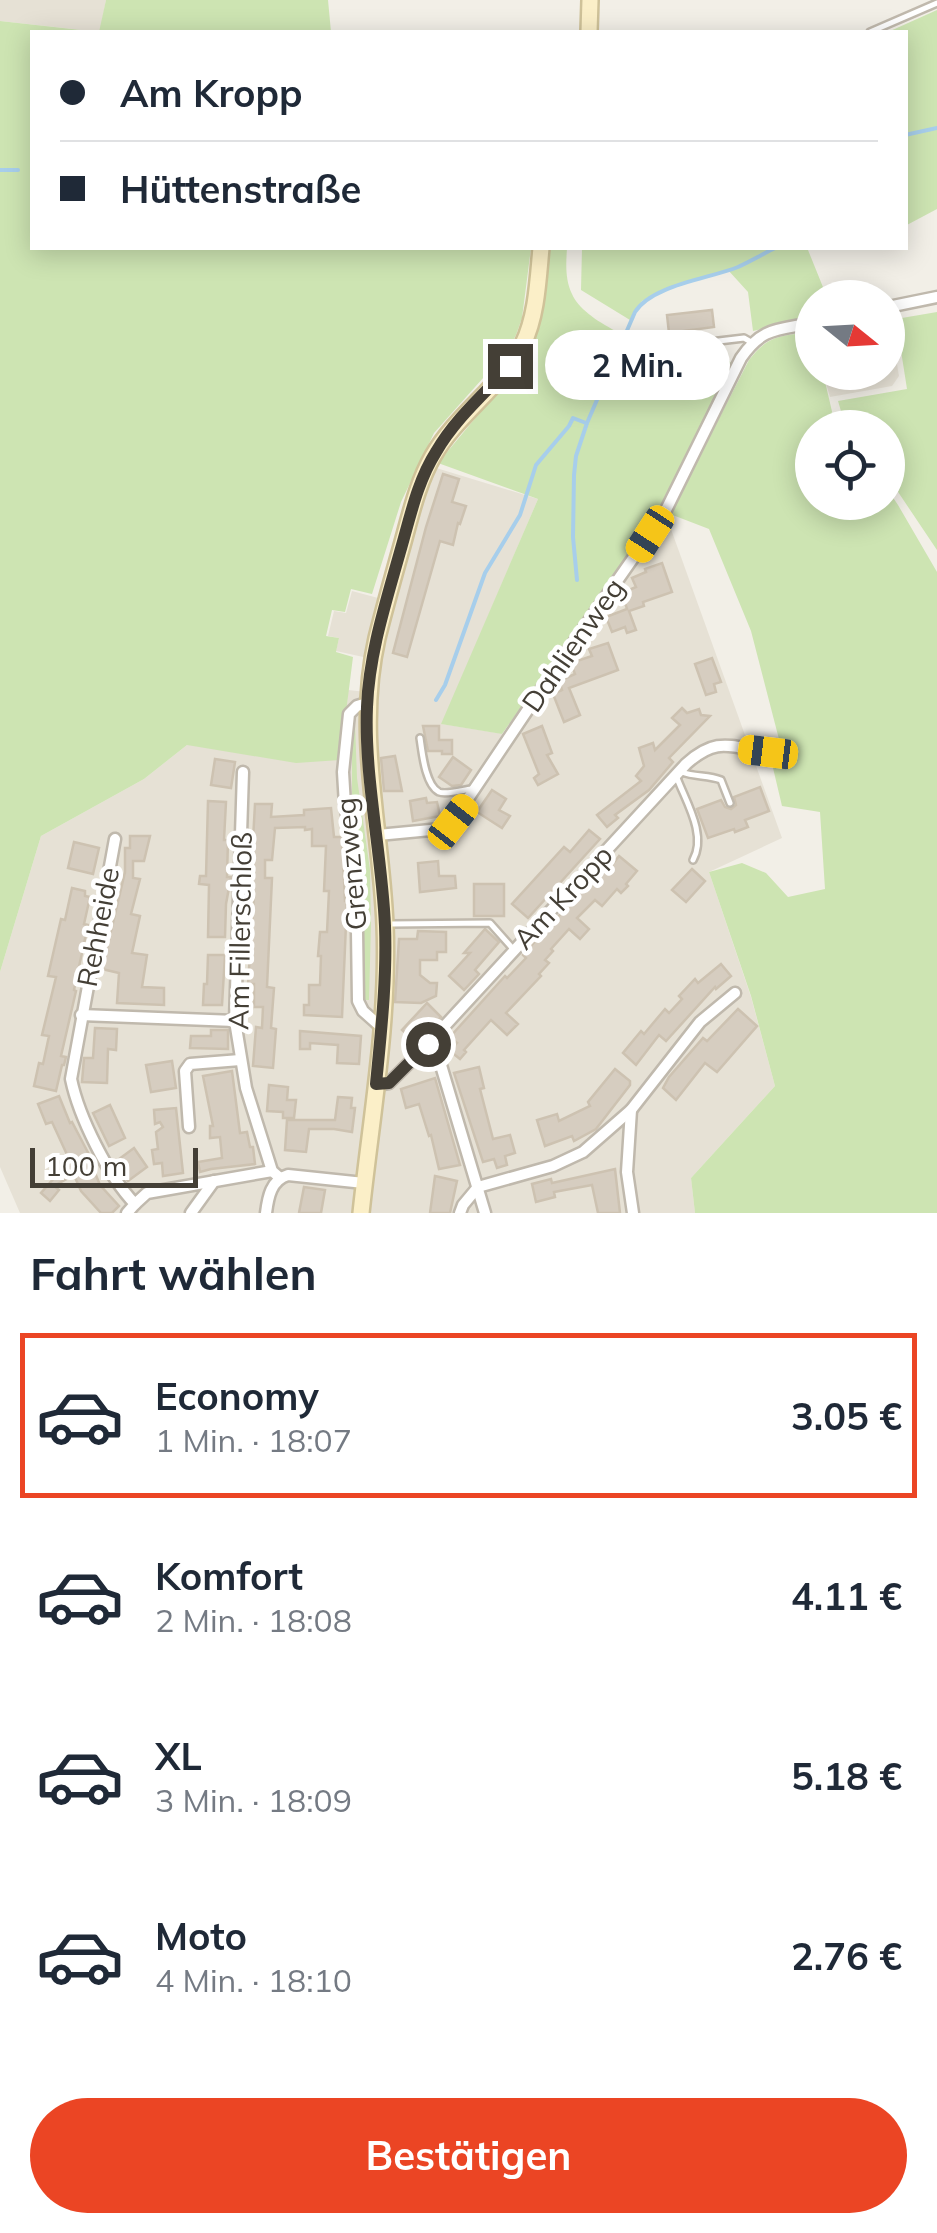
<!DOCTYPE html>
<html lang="de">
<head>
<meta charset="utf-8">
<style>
	:root { --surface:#fff; --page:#f6f6f7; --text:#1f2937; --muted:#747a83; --line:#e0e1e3; --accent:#eb4524 }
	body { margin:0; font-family:Mulish,sans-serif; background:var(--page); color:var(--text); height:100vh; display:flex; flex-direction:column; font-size:38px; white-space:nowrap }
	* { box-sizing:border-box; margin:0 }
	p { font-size:32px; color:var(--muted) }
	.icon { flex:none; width:55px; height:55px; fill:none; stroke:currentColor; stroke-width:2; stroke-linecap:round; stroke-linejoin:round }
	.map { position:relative; height:1213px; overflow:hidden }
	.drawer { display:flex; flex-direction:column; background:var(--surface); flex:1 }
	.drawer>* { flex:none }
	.top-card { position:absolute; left:30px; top:30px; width:878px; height:220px; border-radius:0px; box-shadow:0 5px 25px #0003; display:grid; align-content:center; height:220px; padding:0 30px; background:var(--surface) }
	.needle { width:65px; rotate:108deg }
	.controls { position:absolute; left:795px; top:280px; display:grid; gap:20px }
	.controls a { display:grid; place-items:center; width:110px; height:110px; border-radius:50%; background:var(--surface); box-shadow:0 5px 25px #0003; font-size:50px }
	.scale { position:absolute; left:30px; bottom:25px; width:168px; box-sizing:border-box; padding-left:10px; border:5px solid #443f36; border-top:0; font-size:28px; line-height:35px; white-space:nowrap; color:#443f36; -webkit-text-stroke:8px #fff; paint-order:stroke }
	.end { position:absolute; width:45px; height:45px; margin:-22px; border:12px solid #443f36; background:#fff; box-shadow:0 0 0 5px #fff }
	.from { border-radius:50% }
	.bubble { position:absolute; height:70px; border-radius:35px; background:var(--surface); box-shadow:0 5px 25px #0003; font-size:32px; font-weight:700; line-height:70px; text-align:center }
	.car { position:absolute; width:30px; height:60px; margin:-30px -15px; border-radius:12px; box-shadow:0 0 8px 2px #0007; background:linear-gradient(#f5c518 24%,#345 0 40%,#f5c518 0 76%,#345 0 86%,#f5c518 0) }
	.top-card b { display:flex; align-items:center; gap:35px; height:95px; font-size:38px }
	.top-card b+b { border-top:2px solid var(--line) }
	.top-card i { width:25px; height:25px; background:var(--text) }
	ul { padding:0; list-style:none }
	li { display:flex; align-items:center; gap:30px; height:165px; margin:0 20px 15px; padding:0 10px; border:5px solid transparent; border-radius:0px }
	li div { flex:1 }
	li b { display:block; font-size:38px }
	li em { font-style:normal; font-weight:700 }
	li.on { border-color:var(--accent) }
	li>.icon { width:90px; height:90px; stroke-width:1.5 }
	h2 { padding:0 30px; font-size:45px; line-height:120px }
	.cta { display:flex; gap:20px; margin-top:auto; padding:20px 30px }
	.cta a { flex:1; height:115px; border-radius:60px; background:var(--accent); color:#fff; font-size:40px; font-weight:700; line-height:115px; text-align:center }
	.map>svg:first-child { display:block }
	.residential { fill:#e6e1d5 }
	.green { fill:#cde4b2 }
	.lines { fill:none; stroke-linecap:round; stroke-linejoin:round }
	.stream { stroke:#a7ceeb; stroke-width:4 }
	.building { fill:#d6cdc0; stroke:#cdc2b1; stroke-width:2.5 }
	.service-casing { stroke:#c0b9ad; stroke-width:10 }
	.minor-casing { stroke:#c0b9ad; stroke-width:15 }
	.secondary-casing { stroke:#cfc299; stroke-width:20 }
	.service { stroke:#fff; stroke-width:5 }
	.minor { stroke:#fff; stroke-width:10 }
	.secondary { stroke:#fbefc8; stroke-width:15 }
	.route { stroke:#443f36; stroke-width:12 }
	.labels { text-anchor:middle; stroke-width:9; stroke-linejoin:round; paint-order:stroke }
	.street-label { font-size:28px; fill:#443f36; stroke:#fff }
</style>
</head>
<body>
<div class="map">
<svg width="937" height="1213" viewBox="0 0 937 1213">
	<rect width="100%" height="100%" fill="#f2efe7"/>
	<g class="residential">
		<path d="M0,0H106L100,32L0,21Z"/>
		<path d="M889,317L899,376L892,386L830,397L823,373L888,372Z"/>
		<path d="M433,467L538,499L442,724L516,736L667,518L782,838L709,872L751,997L775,1086L691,1178L695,1213H20L0,1167V972L41,836L144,779L187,745L346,719L348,690L376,693L377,660L336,651L339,638L328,636L334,611L346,613L352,591L393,602Z"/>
	</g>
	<g class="green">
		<path d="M106,0H328L331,32H32V248H531L522,318L516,335L508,350L434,433L401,502L372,594L351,589L345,612L332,610L326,636L339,638L336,652L353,657L340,760L296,763L187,745L144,779L41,836L0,972V21L99,32Z"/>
		<path d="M937,10V209L905,226V32H888Z"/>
		<path d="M548,248H567C566,264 565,279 572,294C583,321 645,347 673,351C695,354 715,348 733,364L665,505L502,734L441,724L538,499L438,463L516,369L531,347L542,312Z"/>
		<path d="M582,248H816L808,250L827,297L812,298V318L753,331L748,292L728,270L666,289L642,301L630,320L581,290Z"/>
		<path d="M937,312V550L888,477V428L851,427L843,418L838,401L907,389L896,319Z"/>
		<path d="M812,332V372L823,373L834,420L840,427L812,428V502H888V490L898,505L937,572V1213H695L691,1178L775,1086L751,996L709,872L742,863L766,873L788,897L825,889L820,812L782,806L773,768L781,747L751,631L709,529L670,514L749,360C769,334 782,336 812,332Z"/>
		<path d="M355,724L357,778L370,870L371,925L369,1000H364L363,871L352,804V727Z"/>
	</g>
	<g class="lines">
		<g class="stream">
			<path d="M905,135L937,128"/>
			<path d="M0,170H18"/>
			<path d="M577,580L573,537L574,475L576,456L587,423L635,312C652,285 708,279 738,267C751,261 763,254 775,248"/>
			<path d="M436,700L445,685L485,573L520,515L536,465L569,426L573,418L586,423"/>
		</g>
	</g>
	<g class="building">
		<path d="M712,310L714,327L669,333L667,315Z"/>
		<path d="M443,474L459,479L452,502L466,506L460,524L458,523L453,545L440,541L407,657L393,653L426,527Z"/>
		<path d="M662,563L672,592L643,602L644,606L629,611L636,630L627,633L625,627L612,632L606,617L627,609L622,593L636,587L632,578L646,572L645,569Z"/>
		<path d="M608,643L618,670L569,688L580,715L564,722L553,694L562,690L559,681L575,674L571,663L592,656L589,649Z"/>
		<path d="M712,658L721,682L714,684L716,692L706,695L695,664Z"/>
		<path d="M682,708L687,713L699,709L701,715L710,716L669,758L673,762L649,790L615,815L618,818L607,827L597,815L641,781L636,776L644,766L639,748L653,743L655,750L680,725L672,718Z"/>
		<path d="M423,726H439V740H452V754H442V751H428Z"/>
		<path d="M542,726L552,753L547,755L558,774L538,785L534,778L539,774L523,734Z"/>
		<path d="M395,756L402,791H384L381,758Z"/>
		<path d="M453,757L471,770L461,785L452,786L439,777Z"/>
		<path d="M215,759L235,762L231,788L211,785Z"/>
		<path d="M760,787L769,811L745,820L748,827L735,832L734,829L708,838L697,809L721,800L725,807L731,809L736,805L734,797Z"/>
		<path d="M492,790L506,799L499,810L510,816L502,828L477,812Z"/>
		<path d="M426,798L427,803L437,802L440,816L413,821L410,801Z"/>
		<path d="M208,801L226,802L224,840H228L227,877H231L226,904L225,937H208L209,885L199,884L200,876H206Z"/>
		<path d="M255,804H272L271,817L304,815V810L331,808L334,837H342L345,901H347L342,1017L304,1015V1005H309V985H320L321,956H318L320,932H327L329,891H324L326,846H312V829L305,830V827L275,828L272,860H265V878H272L267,987L274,988L271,1028L276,1029L273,1068L253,1066L256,1027L262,1028L263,1007H254V984H248L254,895L250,894Z"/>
		<path d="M589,830L600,839L528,918L512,904L564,847L570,852Z"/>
		<path d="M130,836H150L144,861H133V878L140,879L131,914L140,916L132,953L147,955L142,987L164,988V1005L117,1003L119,973L102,969L125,872V848H130Z"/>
		<path d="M74,842L99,848L93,874L68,868Z"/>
		<path d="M619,856L637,871L626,884L628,886L621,893L617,889L602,906L595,900L577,918L589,929L580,939L569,929L551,949L553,951L545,960L549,963L539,974L541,976L506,1013L518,1024L507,1035L491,1020L464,1050L466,1052L460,1059L450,1051L457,1043L450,1037L505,976L507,978L526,958L523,955L538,938L609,862L612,865Z"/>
		<path d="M438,861L439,876H455L456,888L420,892L418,863Z"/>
		<path d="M692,869L705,881L686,902L672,890Z"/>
		<rect x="474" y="884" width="30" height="32"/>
		<path d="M72,888L85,891V896L90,897L84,924L88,925L74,990L76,991L61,1056L66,1057L64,1065H62L56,1091L34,1086L39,1063L43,1064L49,1036L42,1035L56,977L48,976L61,919L65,920Z"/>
		<path d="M485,929L499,942L475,970L479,974L464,990L449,976L470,953H464Z"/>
		<path d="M418,931L446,932V952H437V960H420V975L430,983H437L436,996L421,1003L395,1002L399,939H417Z"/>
		<path d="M208,955H225L222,1005H203L204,984H207Z"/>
		<path d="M721,964L731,976L716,989L715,987L666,1041L659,1035L636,1065L623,1053L641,1031L644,1034L665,1009L669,1013L682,999L679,996L695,979L698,983Z"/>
		<path d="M427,1003L441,1017L416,1043L402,1030Z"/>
		<path d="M738,1009L757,1026L717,1072L705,1063L676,1100L663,1088L669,1077L703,1038L707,1041Z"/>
		<path d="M95,1028L117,1029L116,1050L108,1049L107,1083L82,1082L84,1058H93Z"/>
		<path d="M211,1030H228V1049L190,1048L191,1036H211Z"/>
		<path d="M300,1031L361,1036L359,1064L337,1063L338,1045L310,1043V1049H300Z"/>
		<path d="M172,1061L176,1088L151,1092L146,1065Z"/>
		<path d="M479,1067L484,1088L480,1089L493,1139L510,1135L515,1153L505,1156L507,1165L497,1168L494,1159L483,1162L454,1073Z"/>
		<path d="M615,1069L630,1081V1085L596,1129L574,1141L572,1136L545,1146L537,1120L557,1114L559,1121L590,1106L588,1102Z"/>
		<path d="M232,1071L240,1133L247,1132L250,1147H253L255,1164L211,1169L200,1172L198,1162L222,1158L220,1137L210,1138V1126H213L203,1076Z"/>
		<path d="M435,1078L460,1165L439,1169L431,1135L429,1136L419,1104L406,1108L401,1089Z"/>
		<path d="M269,1085L288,1087L287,1100H296L294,1118H283V1112L267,1111Z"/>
		<path d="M59,1096L70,1123L72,1122L95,1166L93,1168L100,1185L119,1206L112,1213H101L81,1191L74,1175L54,1186L59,1190L50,1201L41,1193L55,1177L51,1168L69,1159L52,1122L46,1124L38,1104Z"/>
		<path d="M338,1097L352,1098L351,1108H355L352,1132L334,1129H309L306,1152L285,1150L287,1120H335Z"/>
		<path d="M110,1105L125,1138L109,1146L93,1113Z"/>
		<path d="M176,1108L183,1173L163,1176L162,1163L154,1164L152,1150L158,1149L156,1132L163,1127L160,1122L155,1124L154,1110Z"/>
		<path d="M134,1148L147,1167L128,1181L115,1162Z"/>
		<path d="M615,1169L620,1213H598L592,1185L554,1192L555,1197L536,1202L532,1184L551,1179L552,1183Z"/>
		<path d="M435,1176L457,1181L450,1213H430Z"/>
		<path d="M304,1187L325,1190L321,1213H299Z"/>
	</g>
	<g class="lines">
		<defs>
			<g id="service">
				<path d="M870,32L937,3"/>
				<path d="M634,335L685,345L744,338L751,342"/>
				<path d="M420,738C422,751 425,785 439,792C446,795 463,790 471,789"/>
				<path d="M682,772C694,777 708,775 721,780L730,803"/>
				<path d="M677,778C686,802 707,835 693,860"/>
				<path d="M390,924L490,923L514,950"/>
			</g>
			<g id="minor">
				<path d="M888,307L937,297"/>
				<path d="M367,703L357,706L349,714L343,772L345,805L356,861L358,1001L363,1011L381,1027"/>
				<path d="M243,772L235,1021L246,1088L272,1171L279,1177"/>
				<path d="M378,835L441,829L453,821L549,678L664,514L741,358C762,327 778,330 812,323"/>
				<path d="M115,839L71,1079C79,1117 108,1176 135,1204L127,1213"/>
				<path d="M81,1015L235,1021"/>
				<path d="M428,1044L440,1062L485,1213"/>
				<path d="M376,1085L389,1083L428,1044L686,764C717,736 730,747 768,752"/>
				<path d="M631,1110L627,1172L633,1213"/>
				<path d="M189,1127L185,1071L190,1064L240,1060"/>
				<path d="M135,1204L147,1193L272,1171"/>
				<path d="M191,1213L214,1181"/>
				<path d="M266,1213C268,1197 271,1180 288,1175L364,1183"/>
				<path d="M460,1213L463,1205L478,1187L553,1166L583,1152L631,1110L700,1022L735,993"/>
			</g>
			<g id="secondary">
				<path d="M589,32L590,0"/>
				<path d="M361,1213C371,1118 389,1021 385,925C381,827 355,735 377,638C385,606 394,574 403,542C411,513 418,482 433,456C457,414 504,384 523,344C537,315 538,279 541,248"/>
			</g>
		</defs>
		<use href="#service" class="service-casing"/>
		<use href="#minor" class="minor-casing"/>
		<use href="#secondary" class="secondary-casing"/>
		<use href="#service" class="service"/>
		<use href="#minor" class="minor"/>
		<use href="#secondary" class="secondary"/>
	</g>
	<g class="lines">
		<path class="route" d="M428,1044L389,1083L376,1084C381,1032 387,979 385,926C382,854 364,777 367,707C369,654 386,602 400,552C410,518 417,482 436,452C455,419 484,394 510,366"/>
	</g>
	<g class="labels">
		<g class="street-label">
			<text transform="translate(573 645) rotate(-55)" y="10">Dahlienweg</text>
			<text transform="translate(351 864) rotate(-95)" y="10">Grenzweg</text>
			<text transform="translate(563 897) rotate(-47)" y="10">Am Kropp</text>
			<text transform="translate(98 927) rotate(-79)" y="10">Rehheide</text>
			<text transform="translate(240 931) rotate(-89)" y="10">Am Fillerschloß</text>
		</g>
	</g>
</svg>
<div class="controls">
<a><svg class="needle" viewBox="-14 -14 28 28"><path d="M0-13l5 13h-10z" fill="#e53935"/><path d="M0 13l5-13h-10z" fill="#747a83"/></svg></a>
<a><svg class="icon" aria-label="locate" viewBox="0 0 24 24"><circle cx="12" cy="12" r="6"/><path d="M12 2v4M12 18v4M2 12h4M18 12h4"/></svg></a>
</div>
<div class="scale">100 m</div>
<i class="end from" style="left:428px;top:1044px"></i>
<i class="end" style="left:510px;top:366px"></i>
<div class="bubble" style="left:545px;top:330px;width:185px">2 Min.</div>
<i class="car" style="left:650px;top:534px;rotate:213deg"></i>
<i class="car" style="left:768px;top:752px;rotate:277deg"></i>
<i class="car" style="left:453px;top:822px;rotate:38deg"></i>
<div class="top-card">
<b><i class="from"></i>Am Kropp</b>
<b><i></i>Hüttenstraße</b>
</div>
</div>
<section class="drawer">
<h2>Fahrt wählen</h2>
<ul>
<li class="on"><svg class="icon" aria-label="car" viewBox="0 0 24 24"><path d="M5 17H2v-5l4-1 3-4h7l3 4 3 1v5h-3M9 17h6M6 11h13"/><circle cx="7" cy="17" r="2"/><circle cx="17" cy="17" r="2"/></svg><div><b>Economy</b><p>1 Min. · 18:07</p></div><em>3.05 €</em></li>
<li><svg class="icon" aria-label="car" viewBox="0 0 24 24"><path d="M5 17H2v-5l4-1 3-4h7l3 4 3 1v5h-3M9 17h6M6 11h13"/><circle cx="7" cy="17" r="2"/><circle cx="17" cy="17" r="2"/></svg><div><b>Komfort</b><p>2 Min. · 18:08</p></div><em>4.11 €</em></li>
<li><svg class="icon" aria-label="car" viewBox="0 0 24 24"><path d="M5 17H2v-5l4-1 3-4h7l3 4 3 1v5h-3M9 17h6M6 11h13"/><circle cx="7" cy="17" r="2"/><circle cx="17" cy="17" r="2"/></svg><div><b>XL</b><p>3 Min. · 18:09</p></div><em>5.18 €</em></li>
<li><svg class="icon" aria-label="car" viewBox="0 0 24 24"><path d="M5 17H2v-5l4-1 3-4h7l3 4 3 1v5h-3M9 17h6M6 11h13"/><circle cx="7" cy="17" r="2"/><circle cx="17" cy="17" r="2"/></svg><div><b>Moto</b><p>4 Min. · 18:10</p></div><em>2.76 €</em></li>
</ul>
<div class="cta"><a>Bestätigen</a></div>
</section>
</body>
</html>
